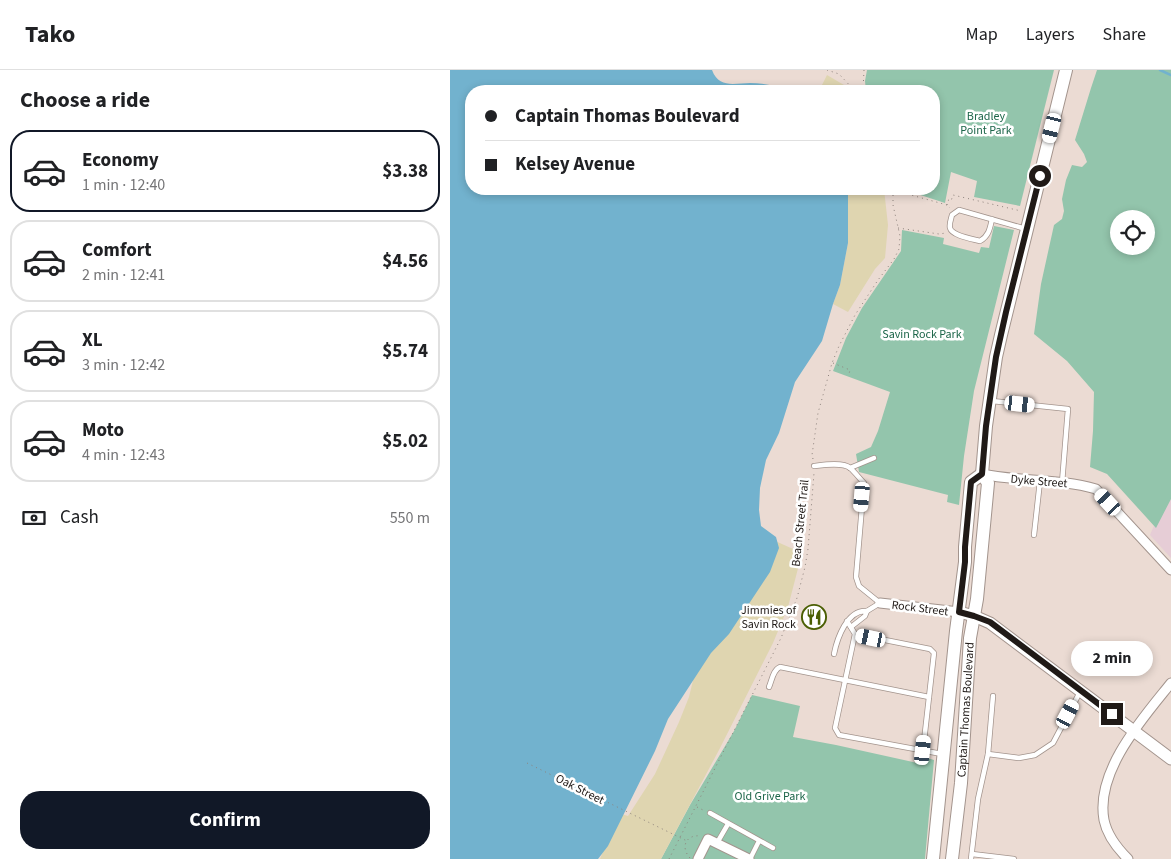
<!DOCTYPE html>
<html lang="en">
<head>
<meta charset="utf-8">
<style>
	:root { --surface:#fff; --page:#f6f6f6; --text:#202124; --muted:#757577; --line:#e0e0e0; --accent:#111827 }
	body { margin:0; font-family:"Source Sans 3",sans-serif; background:var(--page); color:var(--text); height:100vh; display:flex; flex-direction:column; font-size:19px; white-space:nowrap }
	* { box-sizing:border-box; margin:0 }
	p { font-size:16px; color:var(--muted) }
	.icon { flex:none; width:28px; height:28px; fill:none; stroke:currentColor; stroke-width:2; stroke-linecap:round; stroke-linejoin:round }
	.map { position:relative; flex:1; overflow:hidden }
	.details { display:flex; flex-direction:column; background:var(--surface); width:450px }
	.details>* { flex:none }
	.banner { position:absolute; left:15px; top:15px; width:475px; height:110px; border-radius:20px; box-shadow:0 2px 8px #0003; display:grid; align-content:center; height:110px; padding:0 20px; background:var(--surface) }
	.buttons { position:absolute; left:660px; top:140px; display:grid; gap:10px }
	.buttons a { display:grid; place-items:center; width:45px; height:45px; border-radius:50%; background:var(--surface); box-shadow:0 2px 8px #0003; font-size:25px }
	.end { position:absolute; width:22px; height:22px; margin:-11px; border:6px solid #201a17; background:#fff; box-shadow:0 0 0 2px #fff }
	.from { border-radius:50% }
	.bubble { position:absolute; height:35px; border-radius:18px; background:var(--surface); box-shadow:0 2px 8px #0003; font-size:16px; font-weight:700; line-height:35px; text-align:center }
	.car { position:absolute; width:15px; height:30px; margin:-15px -8px; border-radius:6px; box-shadow:0 0 4px 1px #0007; background:linear-gradient(#fff 24%,#345 0 40%,#fff 0 76%,#345 0 86%,#fff 0) }
	.banner b { display:flex; align-items:center; gap:18px; height:48px; font-size:19px }
	.banner b+b { border-top:1px solid var(--line) }
	.banner i { width:12px; height:12px; background:var(--text) }
	ul { padding:0; list-style:none }
	li { display:flex; align-items:center; gap:15px; height:82px; margin:0 10px 8px; padding:0 10px; border:2px solid var(--line); border-radius:20px }
	li div { flex:1 }
	li b { display:block; font-size:19px }
	li em { font-style:normal; font-weight:700 }
	li.current { border-color:var(--accent) }
	li>.icon { width:45px; height:45px; stroke-width:1.5 }
	h2 { padding:0 20px; font-size:22px; line-height:60px }
	.pay { display:flex; align-items:center; gap:12px; height:55px; padding:0 20px; font-size:19px }
	.pay p { margin-inline-start:auto }
	.primary-button { display:flex; gap:10px; margin-top:auto; padding:10px 20px }
	.primary-button a { flex:1; height:58px; border-radius:20px; background:var(--accent); color:#fff; font-size:20px; font-weight:700; line-height:58px; text-align:center }
	header { display:flex; align-items:center; gap:30px; box-sizing:border-box; height:70px; padding:0 25px; background:var(--surface); border-bottom:1px solid var(--line) }
	header strong { font-size:24px }
	nav { display:flex; gap:28px; margin-inline-start:auto; font-size:18px }
	main { display:flex; flex:1; min-height:0 }
	.map>svg:first-child { display:block }
	.education { fill:#e6cdd6 }
	.green { fill:#93c5ac; fill-rule:evenodd }
	.sand { fill:#dfd5b0 }
	.water { fill:#72b2ce }
	.lines { fill:none; stroke-linecap:round; stroke-linejoin:round }
	.stream { stroke:#72b2ce; stroke-width:2.5 }
	.service-casing { stroke:#a3948d; stroke-width:6 }
	.minor-casing { stroke:#a3948d; stroke-width:11 }
	.tertiary-casing { stroke:#a3948d; stroke-width:13 }
	.secondary-casing { stroke:#a3948d; stroke-width:14 }
	.path { stroke:#8d827c; stroke-width:1; stroke-dasharray:1 4; stroke-linecap:butt }
	.service { stroke:#fff; stroke-width:4.5 }
	.minor { stroke:#fff; stroke-width:9 }
	.tertiary { stroke:#fff; stroke-width:11 }
	.secondary { stroke:#fff; stroke-width:12 }
	.route { stroke:#201a17; stroke-width:6 }
	.labels { text-anchor:middle; stroke-width:5; stroke-linejoin:round; paint-order:stroke }
	.park-label { font-size:12px; fill:#1d664a; stroke:#fff }
	.street-label { font-size:12px; fill:#201a17; stroke:#fff }
	.poi-label { font-size:12px; fill:#201a17; stroke:#fff; text-anchor:end }
</style>
</head>
<body>
<header>
<strong>Tako</strong>
<nav><a>Map</a><a>Layers</a><a>Share</a></nav>
</header>
<main>
<section class="details">
<h2>Choose a ride</h2>
<ul>
<li class="current"><svg class="icon" aria-label="car" viewBox="0 0 24 24"><path d="M5 17H2v-5l4-1 3-4h7l3 4 3 1v5h-3M9 17h6M6 11h13"/><circle cx="7" cy="17" r="2"/><circle cx="17" cy="17" r="2"/></svg><div><b>Economy</b><p>1 min · 12:40</p></div><em>$3.38</em></li>
<li><svg class="icon" aria-label="car" viewBox="0 0 24 24"><path d="M5 17H2v-5l4-1 3-4h7l3 4 3 1v5h-3M9 17h6M6 11h13"/><circle cx="7" cy="17" r="2"/><circle cx="17" cy="17" r="2"/></svg><div><b>Comfort</b><p>2 min · 12:41</p></div><em>$4.56</em></li>
<li><svg class="icon" aria-label="car" viewBox="0 0 24 24"><path d="M5 17H2v-5l4-1 3-4h7l3 4 3 1v5h-3M9 17h6M6 11h13"/><circle cx="7" cy="17" r="2"/><circle cx="17" cy="17" r="2"/></svg><div><b>XL</b><p>3 min · 12:42</p></div><em>$5.74</em></li>
<li><svg class="icon" aria-label="car" viewBox="0 0 24 24"><path d="M5 17H2v-5l4-1 3-4h7l3 4 3 1v5h-3M9 17h6M6 11h13"/><circle cx="7" cy="17" r="2"/><circle cx="17" cy="17" r="2"/></svg><div><b>Moto</b><p>4 min · 12:43</p></div><em>$5.02</em></li>
</ul>
<div class="pay"><svg class="icon" aria-label="cash" viewBox="0 0 24 24"><path d="M3 7h18v10H3z"/><circle cx="12" cy="12" r="2"/></svg>Cash<p>550 m</p></div>
<div class="primary-button"><a>Confirm</a></div>
</section>
<div class="map">
<svg width="721" height="789" viewBox="0 0 721 789">
	<rect width="100%" height="100%" fill="#ebdbd3"/>
	<path class="education" d="M721,421V488L700,465L712,437Z"/>
	<g class="green">
		<path d="M417,0H604L570,136L524,127L527,111L501,102L495,133L452,119H484V21H416L415,11Z"/>
		<path d="M647,0H721V429L706,458L657,404L640,397L643,361L644,322L617,291L584,264L591,214L604,155L612,149L614,141L612,129L616,110L622,95L632,97L637,92L634,84L625,70L641,18ZM669,149H696V176H669Z"/>
		<path d="M544,156L564,160L524,321L514,386L509,435L497,432L498,425L409,402L406,384L421,377L428,361L440,322L383,301L396,268L412,238L451,181L452,160L494,168L493,174L529,183L531,177L539,178Z"/>
		<path d="M302,625L350,636L343,667L386,675L472,694L474,687L484,690L475,789H211L240,735L284,661Z"/>
	</g>
	<g class="sand">
		<path d="M377,5L394,15L399,21H372L370,19Z"/>
		<path d="M398,119H434L438,155L435,188L425,199L398,242L383,234L390,215L398,173Z"/>
		<path d="M323,470L352,483L338,537L323,573L269,680L211,789H150L168,743L178,746L205,704L229,652L239,627L246,598Z"/>
	</g>
	<path class="water" d="M0,0H262C269,19 285,13 300,13C308,13 316,14 324,16L323,21H21V119H398V173L390,215L383,234L372,271L345,312L329,363L316,390L310,418L309,440L311,456L326,467L329,478L320,502L279,564L261,583L218,649L205,681L158,776L148,789H0Z"/>
	<g class="lines">
		<path class="stream" d="M710,0L721,5"/>
		<defs>
			<g id="service">
				<path d="M542,149C540,158 539,166 530,171C523,169 502,166 500,158C499,154 501,149 502,145L509,140L576,159"/>
				<path d="M542,331L618,339L612,413"/>
				<path d="M364,396C373,395 393,392 400,398C405,402 409,408 414,413L406,507L409,516L430,533L417,541"/>
				<path d="M400,398L424,388"/>
				<path d="M584,465L590,411"/>
				<path d="M397,551L405,564L385,658L389,665L492,684"/>
				<path d="M405,564L480,579L484,583L473,680"/>
				<path d="M384,584C387,569 397,539 417,541L415,546L401,557"/>
				<path d="M319,617C322,610 323,600 330,597L479,627"/>
				<path d="M538,684L569,688L585,685L603,673L630,622"/>
				<path d="M260,743L323,778"/>
				<path d="M267,773L278,754"/>
				<path d="M522,784L564,789"/>
				<path d="M300,789L309,771"/>
				<path d="M521,789L528,729L538,684L543,626"/>
			</g>
			<g id="minor">
				<path d="M532,404C569,412 609,408 646,419L721,500"/>
				<path d="M430,533L509,542"/>
				<path d="M248,789L258,769L299,789"/>
				<path d="M678,789C667,778 657,765 654,750C645,701 693,648 721,613"/>
			</g>
			<path id="tertiary" d="M509,542L524,546L540,553L721,689"/>
			<g id="secondary">
				<path d="M483,789L506,561L515,492V477L521,412L532,404"/>
				<path id="s1" d="M502,789L511,713L520,568L527,529L538,413L532,404L536,356L546,287L551,265L616,0"/>
			</g>
		</defs>
		<use href="#service" class="service-casing"/>
		<use href="#minor" class="minor-casing"/>
		<use href="#tertiary" class="tertiary-casing"/>
		<use href="#secondary" class="secondary-casing"/>
		<g class="path">
			<path d="M377,0L389,4L405,21"/>
			<path d="M413,21L414,0"/>
			<path d="M443,120L497,135L500,138"/>
			<path d="M497,135L498,130L501,131L503,125L571,141"/>
			<path d="M448,158L489,164L496,163"/>
			<path d="M383,293L400,300L399,304"/>
			<path d="M363,389L362,385L368,343L382,293L389,276L405,245L428,210L444,189L449,179L450,166L443,135V119"/>
			<path d="M77,693L237,771"/>
			<path d="M247,737L255,741"/>
			<path d="M240,788C230,777 236,764 251,766"/>
			<path d="M219,789L331,568L347,528L355,497L358,479L364,403"/>
		</g>
		<use href="#service" class="service"/>
		<use href="#minor" class="minor"/>
		<use href="#tertiary" class="tertiary"/>
		<use href="#secondary" class="secondary"/>
	</g>
	<g class="lines">
		<path class="route" d="M590,106L556,242L546,287L536,356L532,404L521,412L515,477V492L509,542L524,546L540,552L662,644"/>
	</g>
	<defs>
		<symbol id="restaurant-ring" viewBox="-11 -11 22 22"><circle r="9.5" fill="#fff" stroke="#4b5f04" stroke-width="1.5"/><path d="M-5-6h1v4h1v-4h1v4h1v-4h1v5L-1.5 .5V6h-2V.5L-5-1ZM5-6V6H3V1.5H1.5Q1.5-4 5-6Z" fill="#4b5f04"/></symbol>
	</defs>
	<g fill-rule="evenodd">
		<use href="#restaurant-ring" x="350" y="533" width="28" height="28"/>
	</g>
	<g class="labels">
		<g class="park-label">
			<text x="536" y="50">Bradley<tspan x="536" dy="14">Point Park</tspan></text>
			<text x="472" y="268">Savin Rock Park</text>
			<text x="320" y="730">Old Grive Park</text>
		</g>
		<g class="street-label">
			<text transform="translate(589 411) rotate(5)" y="4">Dyke Street</text>
			<text transform="translate(350 453) rotate(-84)" y="4">Beach Street Trail</text>
			<text transform="translate(470 538) rotate(7)" y="4">Rock Street</text>
			<text dy="4" stroke="none"><textPath href="#s1" startOffset="150">Captain Thomas Boulevard</textPath></text>
			<text transform="translate(130 719) rotate(27)" y="4">Oak Street</text>
		</g>
		<g class="poi-label">
			<text x="346" y="544">Jimmies of<tspan x="346" dy="14">Savin Rock</tspan></text>
		</g>
	</g>
</svg>
<div class="buttons">
<a><svg class="icon" aria-label="locate" viewBox="0 0 24 24"><circle cx="12" cy="12" r="6"/><path d="M12 2v4M12 18v4M2 12h4M18 12h4"/></svg></a>
</div>
<i class="end from" style="left:590px;top:106px"></i>
<i class="end" style="left:662px;top:644px"></i>
<div class="bubble" style="left:621px;top:571px;width:82px">2 min</div>
<i class="car" style="left:602px;top:58px;rotate:194deg"></i>
<i class="car" style="left:570px;top:334px;rotate:96deg"></i>
<i class="car" style="left:412px;top:427px;rotate:185deg"></i>
<i class="car" style="left:658px;top:432px;rotate:317deg"></i>
<i class="car" style="left:421px;top:568px;rotate:282deg"></i>
<i class="car" style="left:618px;top:644px;rotate:28deg"></i>
<i class="car" style="left:473px;top:680px;rotate:6deg"></i>
<div class="banner">
<b><i class="from"></i>Captain Thomas Boulevard</b>
<b><i></i>Kelsey Avenue</b>
</div>
</div>
</main>
</body>
</html>
